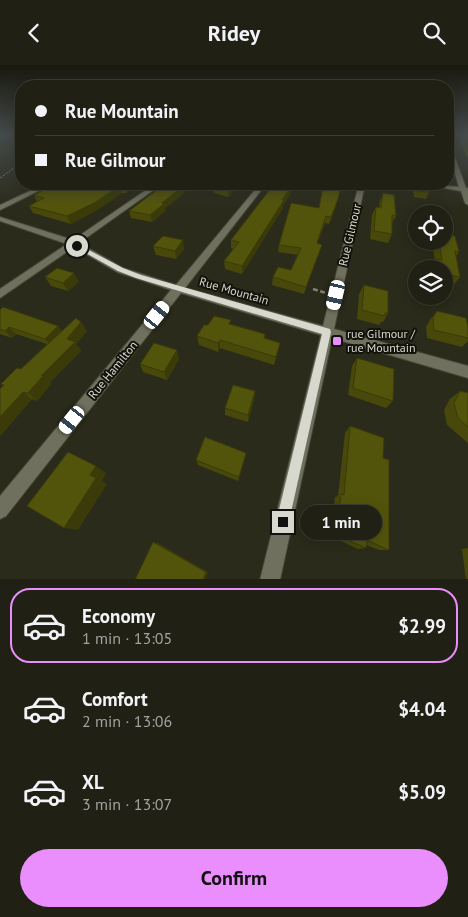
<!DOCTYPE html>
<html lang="en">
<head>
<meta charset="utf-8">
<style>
	:root { --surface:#202014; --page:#2d2d22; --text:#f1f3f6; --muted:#a2a3a0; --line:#3d3e34; --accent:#ea8dfd }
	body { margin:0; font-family:"PT Sans",sans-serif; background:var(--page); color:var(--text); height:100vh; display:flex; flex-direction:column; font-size:19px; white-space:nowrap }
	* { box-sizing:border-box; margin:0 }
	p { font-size:16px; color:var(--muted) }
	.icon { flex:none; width:28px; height:28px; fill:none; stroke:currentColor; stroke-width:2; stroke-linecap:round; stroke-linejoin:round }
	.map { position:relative; height:514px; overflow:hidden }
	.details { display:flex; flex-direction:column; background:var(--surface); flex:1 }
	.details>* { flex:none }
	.guide { position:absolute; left:15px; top:15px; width:439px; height:110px; border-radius:20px; box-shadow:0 2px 12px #0003,0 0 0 1px var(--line); display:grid; align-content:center; height:110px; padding:0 20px; background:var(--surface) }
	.controls { position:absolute; left:408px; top:140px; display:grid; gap:10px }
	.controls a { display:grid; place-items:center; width:45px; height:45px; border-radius:50%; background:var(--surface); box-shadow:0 2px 12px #0003,0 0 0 1px var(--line); font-size:25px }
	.end { position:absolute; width:22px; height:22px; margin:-11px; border:6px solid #d8d9ce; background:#111; box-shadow:0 0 0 2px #111 }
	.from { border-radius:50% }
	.bubble { position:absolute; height:35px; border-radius:18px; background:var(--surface); box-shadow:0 2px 12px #0003,0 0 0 1px var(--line); font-size:16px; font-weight:800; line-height:35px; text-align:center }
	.car { position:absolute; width:15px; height:30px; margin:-15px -8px; border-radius:6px; box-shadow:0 0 4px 1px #0007; background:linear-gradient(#fff 24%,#345 0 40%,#fff 0 76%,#345 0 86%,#fff 0) }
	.guide b { display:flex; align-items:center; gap:18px; height:48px; font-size:19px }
	.guide b+b { border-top:1px solid var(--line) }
	.guide i { width:12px; height:12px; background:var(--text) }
	ul { padding:9px 0 0; list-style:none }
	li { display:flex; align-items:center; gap:15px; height:75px; margin:0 10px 8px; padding:0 10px; border:2px solid transparent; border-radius:20px }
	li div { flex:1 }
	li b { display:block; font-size:19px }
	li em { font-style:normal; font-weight:800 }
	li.selected { border-color:var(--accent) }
	li>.icon { width:45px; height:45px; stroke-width:1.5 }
	.primary-button { display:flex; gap:10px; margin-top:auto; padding:10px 20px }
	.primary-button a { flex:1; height:58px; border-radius:30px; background:var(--accent); color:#111; font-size:20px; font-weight:800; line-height:58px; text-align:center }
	header { display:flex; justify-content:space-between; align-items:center; height:65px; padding:0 20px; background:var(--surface); font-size:22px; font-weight:800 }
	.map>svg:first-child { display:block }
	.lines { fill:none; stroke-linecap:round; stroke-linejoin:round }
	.street-casing { stroke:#464739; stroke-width:2 }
	.path-far1 { stroke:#808173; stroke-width:1; stroke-dasharray:2.5 1; stroke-linecap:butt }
	.path { stroke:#808173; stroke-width:2.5; stroke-dasharray:5 2.5; stroke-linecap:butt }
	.street { fill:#6f705d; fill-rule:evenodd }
	.wall { fill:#474809 }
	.shaded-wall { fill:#3a3b08 }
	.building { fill:#53540b; stroke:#3a3b08 }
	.route { fill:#d8d9ce }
	.poi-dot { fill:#ea8dfd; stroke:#13130c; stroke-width:2 }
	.labels { text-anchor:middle; stroke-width:4; stroke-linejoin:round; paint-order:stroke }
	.street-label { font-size:12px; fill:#d8d9ce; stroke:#13130c }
	.poi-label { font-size:12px; fill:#d8d9ce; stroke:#13130c; text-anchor:start }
</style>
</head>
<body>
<header><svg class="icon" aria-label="back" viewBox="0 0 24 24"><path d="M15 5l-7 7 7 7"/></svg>Ridey<svg class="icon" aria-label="search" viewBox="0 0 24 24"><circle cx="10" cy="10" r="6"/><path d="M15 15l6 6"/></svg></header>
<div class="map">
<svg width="468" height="515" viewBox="0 0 468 515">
	<rect width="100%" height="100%" fill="#2b2b1b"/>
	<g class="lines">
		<defs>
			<g id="street">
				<path d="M448,78L450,79L466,123H468V140L465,138L461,126L420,119L459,122L448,85Z"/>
				<path d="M45,119H52L0,145V140Z"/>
				<path d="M155,119H162L79,178L123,203L176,220L260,119H266L185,223L323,261L359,119H365L334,264L468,301V313L332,273L280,515H260L321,270L181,228L6,451L0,454V431L171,225L117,207L74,182L0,233V224L67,179L0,156V152L73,175Z"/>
			</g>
		</defs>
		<use href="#street" class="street-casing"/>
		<path class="path-far1" d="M0,113L21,98"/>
		<path class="path" d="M313,224L326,228"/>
		<use href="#street" class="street"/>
	</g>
	<g class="wall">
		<path d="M458,70H468V91H466Z"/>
		<path d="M140,119L126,128H122L97,145L71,159L33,148L29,141L37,137L34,130L45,125L44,123Z"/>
		<path d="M165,119H191L181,131L165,143L166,145L152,157L131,153L129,146Z"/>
		<path d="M217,119H240L228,132L214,128L213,122Z"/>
		<path d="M274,119H294L293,125L283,140V143L242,209L225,204L224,196L233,184L231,183V175Z"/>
		<path d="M412,119H427L429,127L426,134L414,132Z"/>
		<path d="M383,128L396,151L392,158V169L388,178L370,174L372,150L376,142L379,143L380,136Z"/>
		<path d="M336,141L329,159L325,158L317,179L322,180L319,187L304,229L272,220L273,212L291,205L298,190L278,187L279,180L319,143Z"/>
		<path d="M432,176H444L459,187L456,191L460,212L453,221L444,219V204H430L435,196Z"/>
		<path d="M153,181L184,184L176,194L156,190Z"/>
		<path d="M45,212L79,217L68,226L51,221Z"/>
		<path d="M364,220L388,248L383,257H381L379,260L357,254L359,229Z"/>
		<path d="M0,245L58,261L62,266H87L76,279L81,286L49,318L51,319L37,336L32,334L0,371V324L3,320L1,319L21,304L47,279L16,269L12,273L0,269Z"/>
		<path d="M437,246L468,262V276L462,282L427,273L426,262L430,255Z"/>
		<path d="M231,259L265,269V273L280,278L274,300L220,283L218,287L199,280L197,271L208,260Z"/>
		<path d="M357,293L393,336L386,343L348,330L352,301Z"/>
		<path d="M179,294L167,315L143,307L140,299Z"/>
		<path d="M255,326L254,334L248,357L225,350V343Z"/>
		<path d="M460,326L468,328V378L447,360L444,345L450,334Z"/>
		<path d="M350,361L383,393L389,485H379L366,480V483L358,484L330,471L335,432L338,431L345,368Z"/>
		<path d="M246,388L245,393L238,416L198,400L196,395Z"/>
		<path d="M468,483V515H466L462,484Z"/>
	</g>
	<g class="shaded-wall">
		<path d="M128,119H140L126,128L124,121Z"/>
		<path d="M184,119H191L181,131L165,143L166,145L152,157L150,150L162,138Z"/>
		<path d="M234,119H240L228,132V125Z"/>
		<path d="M290,119H294L293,125L283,140V143L242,209V201L282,135Z"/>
		<path d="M120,121L122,128L97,145L71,159L67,151Z"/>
		<path d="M338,134L336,141L329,159L331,152Z"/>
		<path d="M183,175L184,184L176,194L175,186Z"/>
		<path d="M74,208L79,217L68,226L63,218Z"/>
		<path d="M81,257L87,266L76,279L81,286L49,318L51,319L37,336L28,328L67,274Z"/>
		<path d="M58,261L64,268L51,281L45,274Z"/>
		<path d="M9,262L16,269L12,273L5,266Z"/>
		<path d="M220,275V283L218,287V278Z"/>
		<path d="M177,285L179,294L167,315L164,307Z"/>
		<path d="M255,326L254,334L248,357V350Z"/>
		<path d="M23,327L32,334L0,371V352Z"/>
		<path d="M96,401L106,408L102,416L107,419L78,465L64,463L90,410Z"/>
		<path d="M153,477L158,478L208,507L205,515H203Z"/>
	</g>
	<g class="building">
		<path d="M463,70H468V81Z"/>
		<path d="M52,119H128L124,121H120L94,138L67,151L29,141L44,133L34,130L48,123H44Z"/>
		<path d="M165,119H184L180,124L162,138L164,139L150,150L129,146Z"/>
		<path d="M217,119H234L228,125L213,122Z"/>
		<path d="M274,119H293L282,135H284L242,201L224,196L239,177L231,175Z"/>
		<path d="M328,119H341L338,134L331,152L326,151L317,178L322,180L306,222L273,212L278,202L291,205L301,183L279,180L291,138L319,143L323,122H327Z"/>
		<path d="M416,119H427L429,127L417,126Z"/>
		<path d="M383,128L394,130L396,151L392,150V169L374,166L376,142L381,143Z"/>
		<path d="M444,169L455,171L459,187L455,186L460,212L444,209V204H437L436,194L442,195L439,176H444Z"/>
		<path d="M163,171L183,175L175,186L153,181Z"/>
		<path d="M57,203L74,208L63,218L45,212Z"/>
		<path d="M364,220L388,226V248H385V251L362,245Z"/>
		<path d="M3,242L58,261L45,274L9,262L5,266L0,264V245Z"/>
		<path d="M437,246L466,253L468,262V273L434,265L433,253Z"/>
		<path d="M214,251L231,255L229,259L265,269L264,273L280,278L276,292L220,275L218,278L197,271L204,260H208Z"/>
		<path d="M76,253L81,257L67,274L75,277L41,311H43L28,328L23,327L0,352V324L4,320L1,319L17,303L21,304Z"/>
		<path d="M154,278L177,285L164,307L140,299Z"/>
		<path d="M357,293L394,304L393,336L353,323Z"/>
		<path d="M233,320L255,326L248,350L225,343Z"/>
		<path d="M460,326L468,328V362L458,353L454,338Z"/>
		<path d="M350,361L384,373L383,393L389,395V485L367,475L366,483L336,470L341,429L344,430Z"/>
		<path d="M205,372L246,388L239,412L196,395Z"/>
		<path d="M68,387L96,401L90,410L96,413L64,463L27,441Z"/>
		<path d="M153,477L206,507L203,515H135Z"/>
	</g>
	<linearGradient id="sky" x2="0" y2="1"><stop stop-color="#18180f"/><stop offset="0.49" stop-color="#444a4a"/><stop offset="1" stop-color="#444a4a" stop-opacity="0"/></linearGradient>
	<rect width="468" height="142" fill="url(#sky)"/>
	<path class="route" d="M75,180H79L123,203L141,210L330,264L331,267L288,461L283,463L278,461L276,457L322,269L136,213L118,206L75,182Z"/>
	<rect class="poi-dot" x="332" y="271" width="10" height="10" rx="2.5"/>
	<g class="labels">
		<g class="street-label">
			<text transform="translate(350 170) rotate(-77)" y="4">Rue Gilmour</text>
			<text transform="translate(234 226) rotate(16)" y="4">Rue Mountain</text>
			<text transform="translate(113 305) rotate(-51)" y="4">Rue Hamilton</text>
		</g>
		<g class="poi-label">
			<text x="347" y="273">rue Gilmour /<tspan x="347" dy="14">rue Mountain</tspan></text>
		</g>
	</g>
</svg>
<div class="controls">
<a><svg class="icon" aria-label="locate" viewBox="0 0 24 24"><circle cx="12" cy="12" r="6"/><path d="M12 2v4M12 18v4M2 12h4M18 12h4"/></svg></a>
<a><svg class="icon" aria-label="layers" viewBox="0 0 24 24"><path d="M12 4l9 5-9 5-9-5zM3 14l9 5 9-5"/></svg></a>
</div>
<i class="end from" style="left:77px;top:181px"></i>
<i class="end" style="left:283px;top:457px"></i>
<div class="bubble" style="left:300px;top:440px;width:82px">1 min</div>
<i class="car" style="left:336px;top:230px;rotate:193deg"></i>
<i class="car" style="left:157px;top:250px;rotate:39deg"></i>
<i class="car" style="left:72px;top:355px;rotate:219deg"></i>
<div class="guide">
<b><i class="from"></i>Rue Mountain</b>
<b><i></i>Rue Gilmour</b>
</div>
</div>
<section class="details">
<ul>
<li class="selected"><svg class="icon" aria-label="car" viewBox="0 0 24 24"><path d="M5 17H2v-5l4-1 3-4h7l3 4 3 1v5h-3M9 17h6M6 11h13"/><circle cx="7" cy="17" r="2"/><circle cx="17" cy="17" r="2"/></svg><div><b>Economy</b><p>1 min · 13:05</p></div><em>$2.99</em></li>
<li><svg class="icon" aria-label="car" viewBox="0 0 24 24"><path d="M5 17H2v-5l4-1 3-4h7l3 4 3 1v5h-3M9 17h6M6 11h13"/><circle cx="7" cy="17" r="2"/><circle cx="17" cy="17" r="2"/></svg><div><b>Comfort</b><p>2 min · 13:06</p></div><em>$4.04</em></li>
<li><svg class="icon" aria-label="car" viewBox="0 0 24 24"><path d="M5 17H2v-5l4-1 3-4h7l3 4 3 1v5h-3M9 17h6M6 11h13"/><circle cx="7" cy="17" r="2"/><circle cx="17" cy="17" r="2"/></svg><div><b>XL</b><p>3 min · 13:07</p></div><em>$5.09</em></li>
</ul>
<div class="primary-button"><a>Confirm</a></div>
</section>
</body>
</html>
